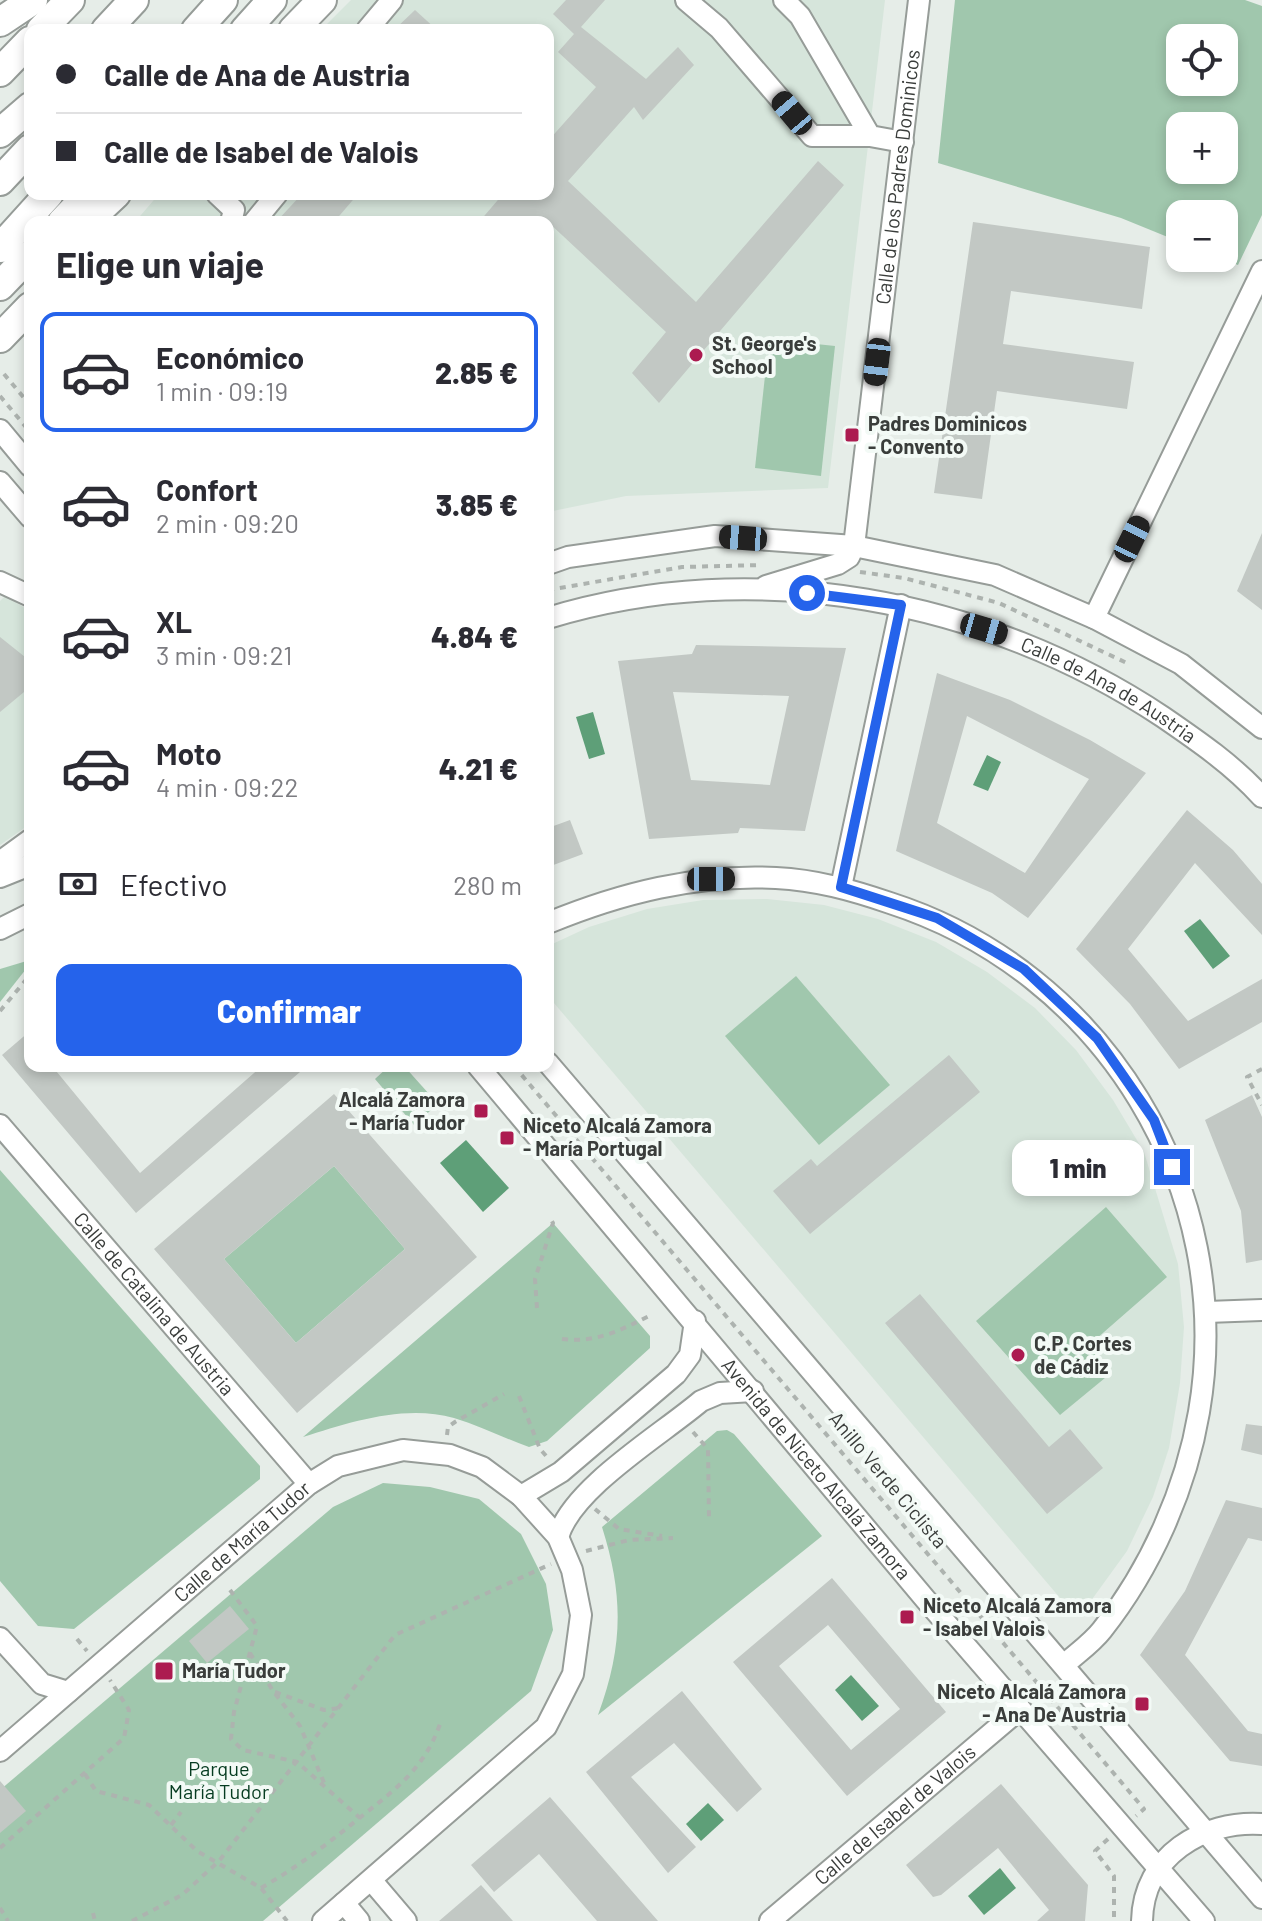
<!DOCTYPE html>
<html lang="es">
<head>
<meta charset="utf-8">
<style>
	:root { --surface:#fff; --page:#f2f2f3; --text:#2b2b33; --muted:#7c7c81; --line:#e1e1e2; --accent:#2563eb }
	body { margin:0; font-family:Barlow,sans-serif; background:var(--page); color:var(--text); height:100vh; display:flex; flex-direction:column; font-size:30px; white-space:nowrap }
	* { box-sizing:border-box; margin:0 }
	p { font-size:26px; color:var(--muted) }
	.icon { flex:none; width:44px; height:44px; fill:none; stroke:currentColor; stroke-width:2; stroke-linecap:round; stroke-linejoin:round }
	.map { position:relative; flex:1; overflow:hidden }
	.drawer { position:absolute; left:24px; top:216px; width:530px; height:856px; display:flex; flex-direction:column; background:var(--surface); border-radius:16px; box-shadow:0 4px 12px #0003 }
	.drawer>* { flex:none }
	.top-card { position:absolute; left:24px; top:24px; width:530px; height:176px; border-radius:16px; box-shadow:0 4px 12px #0003; display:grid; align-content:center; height:176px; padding:0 32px; background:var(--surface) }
	.controls { position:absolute; left:1166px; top:24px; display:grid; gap:16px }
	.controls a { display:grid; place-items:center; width:72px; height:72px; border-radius:16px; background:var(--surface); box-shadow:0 4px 12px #0003; font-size:40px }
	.end { position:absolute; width:36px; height:36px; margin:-18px; border:10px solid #2563eb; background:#fff; box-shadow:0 0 0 4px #fff }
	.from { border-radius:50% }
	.bubble { position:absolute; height:56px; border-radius:16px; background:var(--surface); box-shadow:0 4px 12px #0003; font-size:26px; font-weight:800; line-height:56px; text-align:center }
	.car { position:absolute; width:24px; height:48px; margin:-24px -12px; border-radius:10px; box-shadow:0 0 6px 2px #0007; background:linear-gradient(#222 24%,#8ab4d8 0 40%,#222 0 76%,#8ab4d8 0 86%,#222 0) }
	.top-card b { display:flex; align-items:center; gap:28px; height:76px; font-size:30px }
	.top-card b+b { border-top:2px solid var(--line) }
	.top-card i { width:20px; height:20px; background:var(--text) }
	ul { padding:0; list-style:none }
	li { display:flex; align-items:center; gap:24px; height:120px; margin:0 16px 12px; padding:0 16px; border:4px solid transparent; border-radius:16px }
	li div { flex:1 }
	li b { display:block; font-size:30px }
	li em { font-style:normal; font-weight:800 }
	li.current { border-color:var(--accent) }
	li>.icon { width:72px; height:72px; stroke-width:1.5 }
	h2 { padding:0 32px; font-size:36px; line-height:96px }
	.pay { display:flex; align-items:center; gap:20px; height:88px; padding:0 32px; font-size:30px }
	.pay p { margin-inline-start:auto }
	.action { display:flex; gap:16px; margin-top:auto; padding:16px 32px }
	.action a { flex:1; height:92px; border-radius:16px; background:var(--accent); color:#fff; font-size:32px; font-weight:800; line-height:92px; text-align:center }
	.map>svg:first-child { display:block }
	.built { fill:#d6e5db }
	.green { fill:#a0c7ad; fill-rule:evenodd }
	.water { fill:#5e9f78 }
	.building { fill:#c2c8c4; fill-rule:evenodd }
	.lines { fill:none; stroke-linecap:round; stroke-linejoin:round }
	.minor-casing { stroke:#969c98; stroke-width:24 }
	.highway-casing { stroke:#969c98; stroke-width:32 }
	.path { stroke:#adb3af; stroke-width:4; stroke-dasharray:6 6; stroke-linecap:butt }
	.minor { stroke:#fff; stroke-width:20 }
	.highway { stroke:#fff; stroke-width:28 }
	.route { stroke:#2563eb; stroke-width:10 }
	.poi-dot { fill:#ac1b50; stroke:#f3faf6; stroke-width:3 }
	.labels { text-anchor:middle; stroke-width:8; stroke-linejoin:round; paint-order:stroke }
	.street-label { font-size:20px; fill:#3a3d3b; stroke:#f3faf6 }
	.poi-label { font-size:20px; font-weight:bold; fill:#3a3d3b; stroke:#f3faf6; text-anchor:start }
	.park-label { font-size:20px; fill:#063c21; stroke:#f3faf6 }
</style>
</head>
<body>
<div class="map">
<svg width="1262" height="1921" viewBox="0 0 1262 1921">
	<rect width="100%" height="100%" fill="#e6ede8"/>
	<g class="built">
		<path d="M351,0H885L828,488L626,496L548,512V222H135L159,194H548V30H321Z"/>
		<path d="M5,596L30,611V824L0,845V601Z"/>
		<path d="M767,899L824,905L878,919L936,942L987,972L1035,1008L1076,1050L1113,1100L1144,1152L1178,1264L1184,1327L1180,1383L1169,1448L1153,1497L1127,1551L1085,1609H1073L1066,1605L548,996V946L589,927L647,909L703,900Z"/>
	</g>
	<g class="green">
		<path d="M955,0H1245L1262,6V215L1238,265L1220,258H1224V214H1180V242L1121,218L938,163ZM1180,38H1224V82H1180ZM1180,126H1224V170H1180Z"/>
		<path d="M769,339L835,346L821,476L755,468Z"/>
		<path d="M30,960V964L0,1002V969Z"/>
		<path d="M796,976L890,1085L819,1145L725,1036Z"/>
		<path d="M389,1066H404L438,1104L414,1125L375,1079Z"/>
		<path d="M334,1166L405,1249L296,1343L224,1259Z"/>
		<path d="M0,1170L260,1466V1479L74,1629L38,1626L0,1581Z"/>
		<path d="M1106,1207L1167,1277L1088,1346L1111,1373L1060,1415L976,1321Z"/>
		<path d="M553,1223L650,1336V1348L547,1441L529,1447C504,1438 480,1426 454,1418C405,1404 350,1422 303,1437Z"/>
		<path d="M727,1430L734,1434L822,1536L598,1715C623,1647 624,1597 602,1527L717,1431Z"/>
		<path d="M383,1483L430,1487L479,1499L521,1534L546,1584L553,1630L531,1691L263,1921H0V1790L333,1507Z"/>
	</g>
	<g class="water">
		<path d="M593,712L605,754L589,759L576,717Z"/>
		<path d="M987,755L1001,762L988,791L973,785Z"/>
		<path d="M1200,919L1230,956L1213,969L1184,931Z"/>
		<path d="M466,1140L509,1188L483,1212L440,1163Z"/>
		<path d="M851,1675L879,1706L862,1721L835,1690Z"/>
		<path d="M708,1803L724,1820L701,1841L686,1824Z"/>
		<path d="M1000,1868L1016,1888L984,1915L968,1896Z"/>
	</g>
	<g class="building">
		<path d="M566,0H605L581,27L646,79L678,47L694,65L643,120L634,107L568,181L696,302L818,161L844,185L659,403L632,373L666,332L548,222H479L503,194H548V141L596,87L558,52L574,34L553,14Z"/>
		<path d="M415,10L437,30H394Z"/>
		<path d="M302,194H358L334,222H276Z"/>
		<path d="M973,222L1150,247L1142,309L1011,291L1003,344L1134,362L1127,409L997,391L982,499L934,493Z"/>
		<path d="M1262,533V610L1237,591Z"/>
		<path d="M0,637L30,661V687L0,712Z"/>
		<path d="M696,645L846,648L805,831L740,828L738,833L649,839L618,661L692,654ZM673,692L789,696L770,785L691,780Z"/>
		<path d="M937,673L1010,700L1090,740L1146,773L1028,918L992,893L896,851ZM967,716L1089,779L1025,873L937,823Z"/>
		<path d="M1187,810L1233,850L1262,884V935L1195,863L1128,949L1188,1021L1262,979V1022L1179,1069L1130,1004L1076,949Z"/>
		<path d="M570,820L583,854L548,867V828Z"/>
		<path d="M30,1031V1066H52L140,1173L262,1066H307L136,1213L2,1055Z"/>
		<path d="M949,1055L980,1092L810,1234L773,1191L811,1159L817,1166Z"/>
		<path d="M334,1094L477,1257L297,1413L154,1249ZM334,1166L405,1249L296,1343L224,1259Z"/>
		<path d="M1252,1095L1262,1117V1260L1246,1263L1241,1211L1205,1120Z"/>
		<path d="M920,1294L1049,1447L1070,1429L1103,1468L1047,1514L885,1323Z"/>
		<path d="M1246,1424L1262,1426V1455L1241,1450Z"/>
		<path d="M1226,1500L1262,1508V1541L1248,1538L1185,1655L1248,1731L1262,1734V1766L1230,1761L1140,1655L1185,1591Z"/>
		<path d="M832,1578L946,1712L847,1796L733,1662ZM828,1625L900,1709L851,1750L779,1666Z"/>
		<path d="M230,1606L249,1629L207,1663L189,1641Z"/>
		<path d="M682,1691L762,1789L737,1812L674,1743L631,1777L696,1847L668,1873L586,1772Z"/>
		<path d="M0,1781L26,1811L0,1833Z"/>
		<path d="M1001,1784L1088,1885L1085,1921H1037L1049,1910L998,1848L941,1895L933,1897L906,1865Z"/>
		<path d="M550,1797L658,1921H597L539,1854L494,1892L471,1865Z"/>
		<path d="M481,1885L513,1921H439Z"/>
	</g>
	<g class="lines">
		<defs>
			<g id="minor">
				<path d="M686,0L719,28L812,136H870"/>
				<path d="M784,0L800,16L870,136L903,142"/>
				<path d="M367,30L392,0"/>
				<path d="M217,194L234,210L231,222"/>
				<path d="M254,222L277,194"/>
				<path d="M0,430L30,466"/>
				<path d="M0,482L30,517"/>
				<path d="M548,564L568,557L715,536L854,546L995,575L1094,618L1181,664L1262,728"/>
				<path d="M0,582L30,596"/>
				<path id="s1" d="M766,586L838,564L849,557L854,546L919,0"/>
				<path id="s2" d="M548,618C754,555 986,599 1163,717C1198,741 1233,765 1262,797"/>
				<path d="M1094,618L1262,271"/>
				<path d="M0,862L30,840"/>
				<path d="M0,877L30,865"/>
				<path d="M841,887L901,605"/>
				<path d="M548,923C621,893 696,874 776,878C816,880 852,890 890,903C1104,972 1237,1189 1199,1412C1186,1489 1151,1568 1102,1630C1092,1643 1076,1654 1064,1665"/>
				<path d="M0,929L30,914"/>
				<path d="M548,1063L1262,1898"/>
				<path id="s3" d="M478,1066L926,1600L1204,1921"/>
				<path id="s4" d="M0,1125L309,1484"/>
				<path d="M1207,1312L1262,1310"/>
				<path d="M521,1496L561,1472L676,1374L690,1355L695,1321"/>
				<path d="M558,1537C572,1488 661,1435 701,1401L720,1393L753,1391"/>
				<path d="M0,1638L42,1684L68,1692"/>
				<path id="s5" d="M0,1751L309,1484L338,1466L403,1450L450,1455L482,1467L521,1496L558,1537L572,1570L581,1615L573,1674L546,1727L323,1921"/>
				<path d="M372,1881L406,1921"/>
				<path d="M344,1903L359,1921"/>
				<path id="s6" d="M770,1921L1020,1709"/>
				<path d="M1142,1921C1143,1856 1203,1820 1262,1824"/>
			</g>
			<g id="highway">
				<path d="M0,22L33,0"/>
				<path d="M41,30L70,0"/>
				<path d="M106,30L134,0"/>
				<path d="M196,30L223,0"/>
				<path d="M245,30L272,0"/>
				<path d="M293,30L322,0"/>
				<path d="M0,72L30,41"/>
				<path d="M0,133L30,107"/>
				<path d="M0,181L30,149"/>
				<path d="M62,222L89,194"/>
				<path d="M86,222L116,194"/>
				<path d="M0,248L49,194"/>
				<path d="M0,286L30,255"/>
				<path d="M0,338L30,307"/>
			</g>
		</defs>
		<use href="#minor" class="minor-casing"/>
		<use href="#highway" class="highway-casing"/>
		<g class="path">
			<path d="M4,374L30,405"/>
			<path d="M0,396L30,432"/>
			<path d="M860,572L904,578L999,603L1129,664"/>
			<path d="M548,590L682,567L761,565"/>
			<path d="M0,1011L30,975"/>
			<path d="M514,1066L1144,1809L1136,1816"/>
			<path d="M1262,1069L1247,1077L1262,1105"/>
			<path d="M537,1308L535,1279L553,1223L550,1218"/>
			<path d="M562,1339C596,1343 619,1331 649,1316"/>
			<path d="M519,1396L540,1449L548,1458"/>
			<path d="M693,1432L708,1449L709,1517"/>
			<path d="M447,1435L448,1427L455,1422L504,1394"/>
			<path d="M595,1509L619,1529L662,1536"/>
			<path d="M586,1551L629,1540L673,1538"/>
			<path d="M230,1590L257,1626L234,1712L231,1739L243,1750L297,1762L360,1818"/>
			<path d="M77,1639L87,1651"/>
			<path d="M250,1653L273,1691L300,1726L325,1785"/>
			<path d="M275,1692L324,1710L339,1708"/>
			<path d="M85,1774L96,1791L149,1805L197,1851L261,1888L287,1921"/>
			<path d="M171,1825L181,1812"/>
			<path d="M1108,1839L1095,1851L1114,1876V1921"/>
			<path d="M0,1848L124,1738L129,1710L110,1680"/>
			<path d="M261,1888C296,1868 326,1845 357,1820C393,1791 424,1770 440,1724"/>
			<path d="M0,1908L8,1921"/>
			<path d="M93,1913L95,1921"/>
			<path d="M132,1921L182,1895L219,1861L395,1635L551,1564"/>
		</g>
		<use href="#minor" class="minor"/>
		<use href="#highway" class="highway"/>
	</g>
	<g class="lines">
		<path class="route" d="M807,593L901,605L841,887L937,918L1024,969L1097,1038L1154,1120L1172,1167"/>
	</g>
	<g class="poi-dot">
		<circle cx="696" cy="355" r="8"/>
		<rect x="844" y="427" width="16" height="16" rx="4"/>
		<rect x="473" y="1103" width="16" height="16" rx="4"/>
		<rect x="499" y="1130" width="16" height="16" rx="4"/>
		<circle cx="1018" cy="1355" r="8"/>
		<rect x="899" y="1609" width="16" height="16" rx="4"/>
		<rect x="154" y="1661" width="20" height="20" rx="4"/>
		<rect x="1134" y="1696" width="16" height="16" rx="4"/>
	</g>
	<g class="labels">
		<g class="street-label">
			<text dy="7" stroke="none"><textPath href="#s1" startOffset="472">Calle de los Padres Dominicos</textPath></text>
			<text dy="7" stroke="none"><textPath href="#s2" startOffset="582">Calle de Ana de Austria</textPath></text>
			<text dy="7" stroke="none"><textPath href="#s4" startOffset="236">Calle de Catalina de Austria</textPath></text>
			<text dy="7" stroke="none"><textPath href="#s3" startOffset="526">Avenida de Niceto Alcalá Zamora</textPath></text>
			<text transform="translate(888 1480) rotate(50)" y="7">Anillo Verde Ciclista</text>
			<text dy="7" stroke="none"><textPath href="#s5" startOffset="320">Calle de María Tudor</textPath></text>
			<text dy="7" stroke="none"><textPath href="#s6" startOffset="164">Calle de Isabel de Valois</textPath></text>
		</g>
		<g class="poi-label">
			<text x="712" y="351">St. George's<tspan x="712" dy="23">School</tspan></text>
			<text x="868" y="431">Padres Dominicos<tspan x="868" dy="23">- Convento</tspan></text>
			<text x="465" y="1107" text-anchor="end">Alcalá Zamora<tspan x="465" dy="23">- María Tudor</tspan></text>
			<text x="523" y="1133">Niceto Alcalá Zamora<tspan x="523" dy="23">- María Portugal</tspan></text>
			<text x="1034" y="1351">C.P. Cortes<tspan x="1034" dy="23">de Cádiz</tspan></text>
			<text x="923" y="1613">Niceto Alcalá Zamora<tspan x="923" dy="23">- Isabel Valois</tspan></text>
			<text x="182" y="1678">María Tudor</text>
			<text x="1126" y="1699" text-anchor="end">Niceto Alcalá Zamora<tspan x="1126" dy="23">- Ana De Austria</tspan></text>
		</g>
		<g class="park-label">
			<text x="219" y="1776">Parque<tspan x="219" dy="23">María Tudor</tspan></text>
		</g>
	</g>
</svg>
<div class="controls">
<a><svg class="icon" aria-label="locate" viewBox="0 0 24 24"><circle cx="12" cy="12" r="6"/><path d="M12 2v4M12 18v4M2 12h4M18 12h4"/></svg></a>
<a>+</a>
<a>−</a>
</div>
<i class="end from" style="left:807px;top:593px"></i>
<i class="end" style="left:1172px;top:1167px"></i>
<div class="bubble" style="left:1012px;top:1140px;width:132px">1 min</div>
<i class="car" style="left:792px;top:113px;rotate:320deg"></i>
<i class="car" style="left:877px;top:362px;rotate:187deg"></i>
<i class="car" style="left:743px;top:538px;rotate:274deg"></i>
<i class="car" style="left:1132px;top:539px;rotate:26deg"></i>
<i class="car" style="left:984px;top:629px;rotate:106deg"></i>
<i class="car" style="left:711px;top:879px;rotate:90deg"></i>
<div class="top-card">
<b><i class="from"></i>Calle de Ana de Austria</b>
<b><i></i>Calle de Isabel de Valois</b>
</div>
<section class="drawer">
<h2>Elige un viaje</h2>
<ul>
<li class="current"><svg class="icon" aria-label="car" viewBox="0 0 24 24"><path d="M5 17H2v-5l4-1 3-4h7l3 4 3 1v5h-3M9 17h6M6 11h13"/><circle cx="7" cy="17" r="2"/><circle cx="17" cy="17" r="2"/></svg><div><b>Económico</b><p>1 min · 09:19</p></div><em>2.85 €</em></li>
<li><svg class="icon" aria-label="car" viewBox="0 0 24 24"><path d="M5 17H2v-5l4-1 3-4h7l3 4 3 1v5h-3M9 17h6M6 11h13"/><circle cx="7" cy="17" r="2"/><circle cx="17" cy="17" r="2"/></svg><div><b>Confort</b><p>2 min · 09:20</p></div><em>3.85 €</em></li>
<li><svg class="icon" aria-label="car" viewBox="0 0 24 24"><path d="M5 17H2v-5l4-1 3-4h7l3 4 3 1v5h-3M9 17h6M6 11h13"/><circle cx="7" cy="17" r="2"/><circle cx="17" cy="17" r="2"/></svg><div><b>XL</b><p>3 min · 09:21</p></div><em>4.84 €</em></li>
<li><svg class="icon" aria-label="car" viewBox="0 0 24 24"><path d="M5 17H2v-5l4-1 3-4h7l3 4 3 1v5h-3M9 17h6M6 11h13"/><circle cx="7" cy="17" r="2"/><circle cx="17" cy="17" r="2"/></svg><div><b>Moto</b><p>4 min · 09:22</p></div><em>4.21 €</em></li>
</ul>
<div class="pay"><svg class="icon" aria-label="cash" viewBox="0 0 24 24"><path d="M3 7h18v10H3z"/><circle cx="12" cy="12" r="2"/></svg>Efectivo<p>280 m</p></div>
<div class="action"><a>Confirmar</a></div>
</section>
</div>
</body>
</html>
